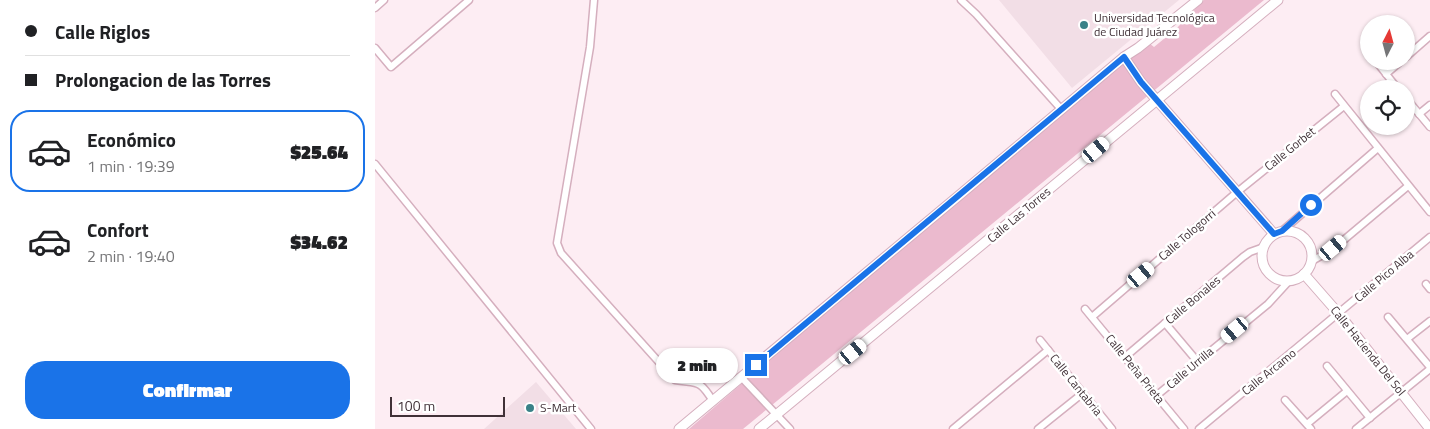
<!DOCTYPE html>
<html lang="es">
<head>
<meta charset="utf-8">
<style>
	:root { --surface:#fff; --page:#f2f2f2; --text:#202124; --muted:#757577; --line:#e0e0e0; --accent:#1a73e8 }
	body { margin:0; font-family:"Titillium Web",sans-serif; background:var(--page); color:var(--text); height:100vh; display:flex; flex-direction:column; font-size:19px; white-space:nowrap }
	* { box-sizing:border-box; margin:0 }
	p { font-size:16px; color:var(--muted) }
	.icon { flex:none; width:28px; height:28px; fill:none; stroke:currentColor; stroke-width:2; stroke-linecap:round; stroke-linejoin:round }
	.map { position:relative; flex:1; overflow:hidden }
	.drawer { display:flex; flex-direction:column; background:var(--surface); width:375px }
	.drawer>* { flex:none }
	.banner { display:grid; align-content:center; height:110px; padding:0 25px; background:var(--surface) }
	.needle { width:32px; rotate:6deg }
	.fabs { position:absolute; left:985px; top:15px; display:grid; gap:10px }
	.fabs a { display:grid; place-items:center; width:55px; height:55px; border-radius:50%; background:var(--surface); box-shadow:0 1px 4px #0004; font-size:25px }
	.scale { position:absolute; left:15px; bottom:12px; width:115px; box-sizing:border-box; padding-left:5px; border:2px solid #403137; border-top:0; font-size:14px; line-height:18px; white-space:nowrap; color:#403137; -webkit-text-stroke:4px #fff; paint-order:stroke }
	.end { position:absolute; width:22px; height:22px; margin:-11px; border:6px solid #1a73e8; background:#fff; box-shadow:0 0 0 2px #fff }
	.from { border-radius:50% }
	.bubble { position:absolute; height:35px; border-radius:18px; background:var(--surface); box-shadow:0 1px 4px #0004; font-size:16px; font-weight:800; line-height:35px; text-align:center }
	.car { position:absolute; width:15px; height:30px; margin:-15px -8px; border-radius:6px; box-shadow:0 0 4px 1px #0007; background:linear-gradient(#fff 24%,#345 0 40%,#fff 0 76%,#345 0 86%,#fff 0) }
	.banner b { display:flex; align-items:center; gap:18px; height:48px; font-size:19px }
	.banner b+b { border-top:1px solid var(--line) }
	.banner i { width:12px; height:12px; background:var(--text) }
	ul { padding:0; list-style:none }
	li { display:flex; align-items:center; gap:15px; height:82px; margin:0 10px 8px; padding:0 15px; border:2px solid transparent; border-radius:20px }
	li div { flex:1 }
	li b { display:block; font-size:19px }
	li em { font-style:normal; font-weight:800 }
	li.current { border-color:var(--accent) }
	li>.icon { width:45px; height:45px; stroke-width:1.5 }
	.action { display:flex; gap:10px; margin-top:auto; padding:10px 25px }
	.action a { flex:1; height:58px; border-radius:20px; background:var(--accent); color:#fff; font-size:20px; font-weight:800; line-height:58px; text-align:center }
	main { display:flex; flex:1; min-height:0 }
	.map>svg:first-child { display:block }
	.built { fill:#f2dee6 }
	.green { fill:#ebbace }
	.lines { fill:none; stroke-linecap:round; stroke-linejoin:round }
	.street-casing { stroke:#d5afbe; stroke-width:9 }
	.secondary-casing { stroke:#d5afbe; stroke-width:11 }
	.street { stroke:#fff; stroke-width:6 }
	.secondary { stroke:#fff; stroke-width:9 }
	.route { stroke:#1a73e8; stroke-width:6 }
	.poi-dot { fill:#3a8288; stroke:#fff; stroke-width:2 }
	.labels { text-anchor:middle; stroke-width:5; stroke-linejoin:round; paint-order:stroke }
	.poi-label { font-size:12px; fill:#403137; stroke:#fff; text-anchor:start }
	.street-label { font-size:12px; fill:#403137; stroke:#fff }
</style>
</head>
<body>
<main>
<section class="drawer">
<div class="banner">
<b><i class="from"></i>Calle Riglos</b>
<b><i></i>Prolongacion de las Torres</b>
</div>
<ul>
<li class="current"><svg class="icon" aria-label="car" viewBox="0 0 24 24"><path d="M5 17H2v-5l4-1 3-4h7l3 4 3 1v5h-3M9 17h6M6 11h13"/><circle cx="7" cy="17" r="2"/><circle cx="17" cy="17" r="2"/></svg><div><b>Económico</b><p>1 min · 19:39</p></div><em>$25.64</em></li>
<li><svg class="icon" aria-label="car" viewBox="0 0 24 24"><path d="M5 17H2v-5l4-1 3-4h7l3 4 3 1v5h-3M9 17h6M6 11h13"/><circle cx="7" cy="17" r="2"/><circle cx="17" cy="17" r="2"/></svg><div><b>Confort</b><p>2 min · 19:40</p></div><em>$34.62</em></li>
</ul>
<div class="action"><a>Confirmar</a></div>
</section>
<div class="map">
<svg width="1055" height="429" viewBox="0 0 1055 429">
	<rect width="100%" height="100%" fill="#fdedf3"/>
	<g class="built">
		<path d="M624,0H804L697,88Z"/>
		<path d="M161,382L201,429H109Z"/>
	</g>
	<path class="green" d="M829,0H889L368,429H314L686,109L774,43L779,47L801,29Z"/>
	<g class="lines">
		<defs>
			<g id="street">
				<path d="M219,0L215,47L182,243L186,253L300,380C324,384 324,379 338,401"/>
				<path d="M586,0L601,14L686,109"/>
				<path d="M0,8L9,0"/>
				<path d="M0,48L16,67L94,0"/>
				<path d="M1031,57L1055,36"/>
				<path d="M1004,65L1023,89"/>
				<path d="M1011,74L1026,61"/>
				<path d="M960,94L1055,212"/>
				<path d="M1031,98L1055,127"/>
				<path d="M1044,114L1055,105"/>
				<path d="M0,164L216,429"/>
				<path d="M907,231L1003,148"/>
				<path d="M937,261L958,249L1033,186"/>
				<path d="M1051,284L1055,289"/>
				<path d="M710,309L809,429"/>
				<path d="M717,317L861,193L969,106"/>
				<path d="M1013,317L1055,367"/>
				<path d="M790,323L822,361"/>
				<path d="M1032,339L1055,321"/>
				<path d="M665,340L737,429"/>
				<path d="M750,357L868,257L875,252L889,247"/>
				<path d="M952,366L995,418"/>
				<path d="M366,377L415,429"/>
				<path d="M781,396L893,304L914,281"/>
				<path d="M910,400L936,429"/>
				<path d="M932,424L972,391"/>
				<path d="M578,429L673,350"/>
				<path d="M663,429L708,393"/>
				<path d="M824,429L1055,237"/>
				<path d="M981,429L1055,369"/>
			</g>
			<g id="secondary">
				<path d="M749,57L766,82L899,234"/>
				<circle cx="912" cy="256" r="25"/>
				<path d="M929,274L964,314L1055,429"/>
				<path d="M304,429L587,193L749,57L763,48L823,0"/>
				<path d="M384,429L903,0"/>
			</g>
		</defs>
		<use href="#street" class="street-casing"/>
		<use href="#secondary" class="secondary-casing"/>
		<use href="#street" class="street"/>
		<use href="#secondary" class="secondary"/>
	</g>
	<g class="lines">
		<path class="route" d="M381,365L749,57L766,82L899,234L907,231L936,205"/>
	</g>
	<g class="poi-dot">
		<circle cx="709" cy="25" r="5"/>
		<circle cx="155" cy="408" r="5"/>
	</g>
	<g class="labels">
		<g class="poi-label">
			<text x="719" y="22">Universidad Tecnológica<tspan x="719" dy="14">de Ciudad Juárez</tspan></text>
			<text x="165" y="412">S-Mart</text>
		</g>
		<g class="street-label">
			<text transform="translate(915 149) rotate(-39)" y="4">Calle Gorbet</text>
			<text transform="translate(644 215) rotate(-40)" y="4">Calle Las Torres</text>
			<text transform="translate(812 235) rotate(-41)" y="4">Calle Tologorri</text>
			<text transform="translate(1009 276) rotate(-40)" y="4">Calle Pico Alba</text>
			<text transform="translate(818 300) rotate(-40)" y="4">Calle Bonales</text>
			<text transform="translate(993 351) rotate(51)" y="4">Calle Hacienda Del Sol</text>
			<text transform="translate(815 368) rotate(-40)" y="4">Calle Urrilla</text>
			<text transform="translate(760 369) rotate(51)" y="4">Calle Peña Prieta</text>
			<text transform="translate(894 372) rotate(-39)" y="4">Calle Arcamo</text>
			<text transform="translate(701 385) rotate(51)" y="4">Calle Cantabria</text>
		</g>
	</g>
</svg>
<div class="fabs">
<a><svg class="needle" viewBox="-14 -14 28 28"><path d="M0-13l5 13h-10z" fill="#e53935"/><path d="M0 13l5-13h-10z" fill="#757577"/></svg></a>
<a><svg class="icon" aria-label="locate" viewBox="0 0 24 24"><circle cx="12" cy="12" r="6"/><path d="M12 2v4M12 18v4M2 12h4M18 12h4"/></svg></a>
</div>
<div class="scale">100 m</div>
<i class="end from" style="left:936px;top:205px"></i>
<i class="end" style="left:381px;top:365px"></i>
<div class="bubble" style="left:281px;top:348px;width:82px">2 min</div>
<i class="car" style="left:721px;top:150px;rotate:50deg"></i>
<i class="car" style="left:958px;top:248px;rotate:50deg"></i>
<i class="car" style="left:766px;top:275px;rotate:50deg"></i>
<i class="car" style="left:860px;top:330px;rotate:230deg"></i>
<i class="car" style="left:478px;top:352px;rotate:51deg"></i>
</div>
</main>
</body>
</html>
